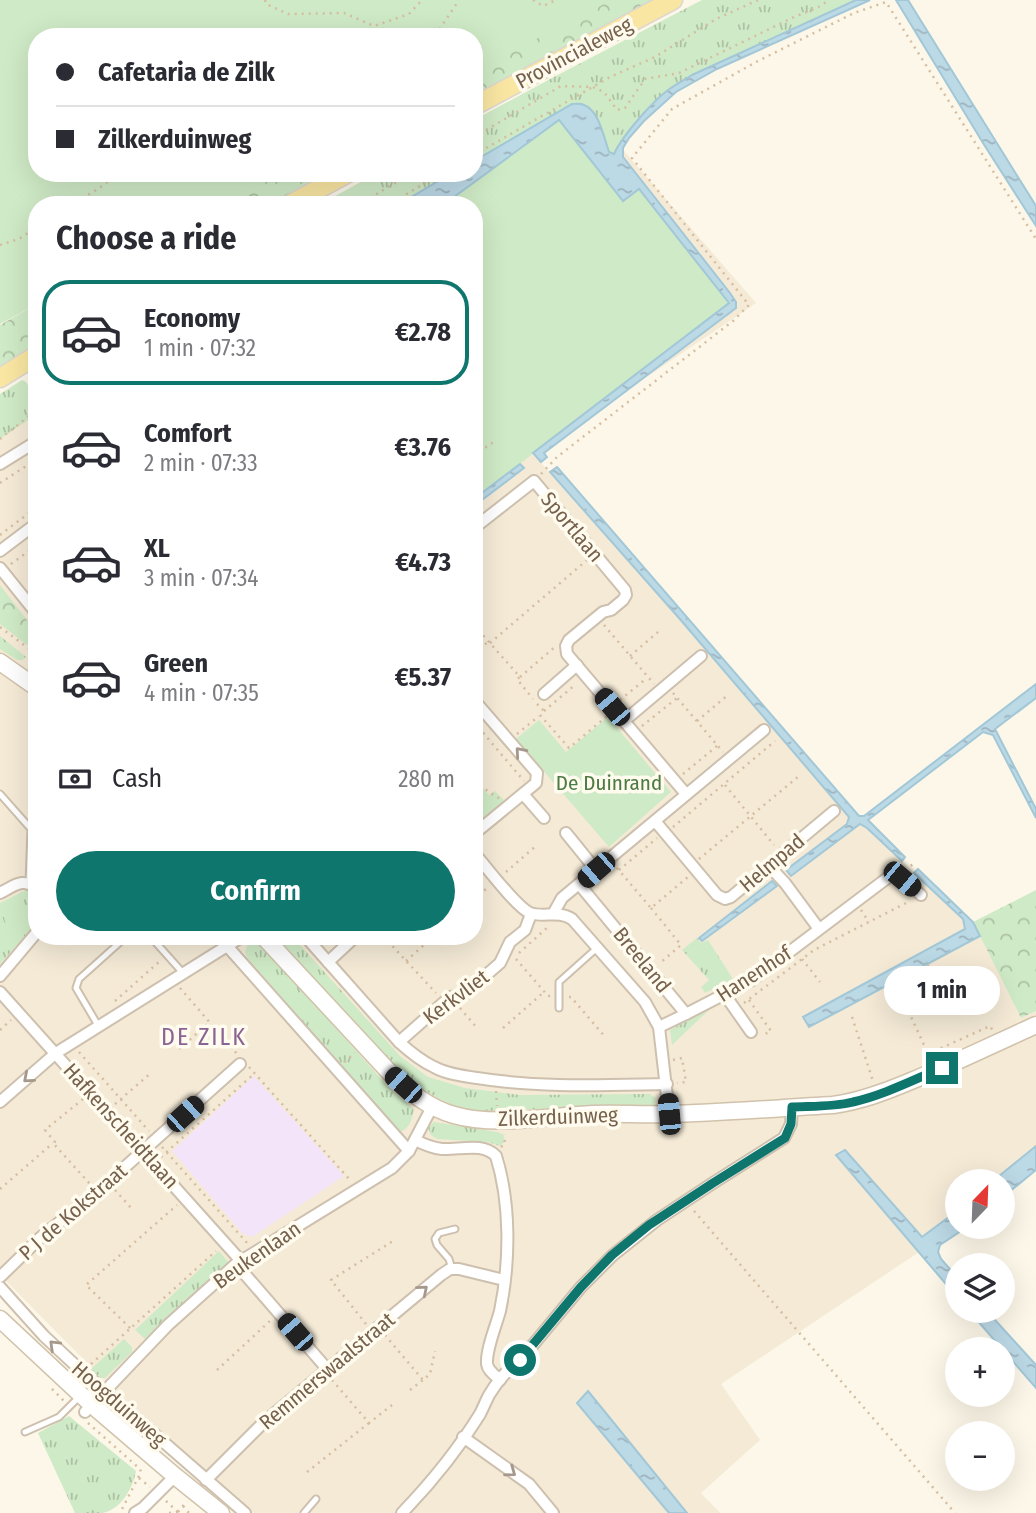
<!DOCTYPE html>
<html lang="en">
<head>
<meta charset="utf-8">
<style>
	:root { --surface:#fff; --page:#f7f7f7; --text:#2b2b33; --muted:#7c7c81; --line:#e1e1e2; --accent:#0f766e }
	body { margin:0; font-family:"Fira Sans Condensed",sans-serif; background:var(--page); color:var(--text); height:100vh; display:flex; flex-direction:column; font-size:26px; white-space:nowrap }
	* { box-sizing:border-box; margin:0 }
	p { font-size:23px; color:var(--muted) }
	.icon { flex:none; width:38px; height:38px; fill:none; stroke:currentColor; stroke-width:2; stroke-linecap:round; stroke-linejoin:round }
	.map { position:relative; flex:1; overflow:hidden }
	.panel { position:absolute; left:28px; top:196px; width:455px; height:749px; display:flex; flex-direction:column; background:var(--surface); border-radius:28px; box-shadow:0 7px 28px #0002 }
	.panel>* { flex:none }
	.hud { position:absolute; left:28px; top:28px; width:455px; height:154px; border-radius:28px; box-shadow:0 7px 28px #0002; display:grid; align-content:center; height:154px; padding:0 28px; background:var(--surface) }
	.needle { width:46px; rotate:23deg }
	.tools { position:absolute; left:945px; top:1169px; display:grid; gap:14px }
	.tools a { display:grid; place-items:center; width:70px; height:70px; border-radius:50%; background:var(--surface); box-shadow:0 7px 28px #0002; font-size:35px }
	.end { position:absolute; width:32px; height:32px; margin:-16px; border:9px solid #0f766e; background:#fff; box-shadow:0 0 0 4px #fff }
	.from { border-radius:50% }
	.bubble { position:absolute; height:49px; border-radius:24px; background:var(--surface); box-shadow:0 7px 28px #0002; font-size:23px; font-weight:700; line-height:49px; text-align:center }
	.car { position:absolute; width:21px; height:42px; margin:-21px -10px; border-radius:9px; box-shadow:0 0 5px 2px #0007; background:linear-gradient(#222 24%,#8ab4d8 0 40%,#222 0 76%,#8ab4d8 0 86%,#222 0) }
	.hud b { display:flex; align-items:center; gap:24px; height:66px; font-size:26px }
	.hud b+b { border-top:2px solid var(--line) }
	.hud i { width:18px; height:18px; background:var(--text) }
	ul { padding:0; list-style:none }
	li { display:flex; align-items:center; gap:21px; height:105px; margin:0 14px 10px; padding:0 14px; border:4px solid transparent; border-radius:28px }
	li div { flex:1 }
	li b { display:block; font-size:26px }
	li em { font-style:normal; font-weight:700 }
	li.active { border-color:var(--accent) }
	li>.icon { width:63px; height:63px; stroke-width:1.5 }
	h2 { padding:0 28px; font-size:32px; line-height:84px }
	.pay { display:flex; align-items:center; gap:18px; height:77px; padding:0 28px; font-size:26px }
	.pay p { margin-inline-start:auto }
	.cta { display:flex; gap:14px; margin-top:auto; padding:14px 28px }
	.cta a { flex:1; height:80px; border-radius:42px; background:var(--accent); color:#fff; font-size:28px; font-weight:700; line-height:80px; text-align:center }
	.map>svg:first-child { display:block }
	.residential { fill:#f4ead6 }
	.education { fill:#f4e4f9 }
	.grass { fill:url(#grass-tufts) }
	.forest { fill:url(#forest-crowns) }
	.green { fill:#cfeac6 }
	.water { fill:url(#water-ripples); stroke:#a2c7d7; stroke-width:2 }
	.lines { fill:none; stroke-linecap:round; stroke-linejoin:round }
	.lane-casing { stroke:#cec0ae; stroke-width:9 }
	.street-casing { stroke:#cec0ae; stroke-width:14 }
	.secondary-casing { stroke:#d1c2ab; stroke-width:19 }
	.primary-casing { stroke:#dbd6d0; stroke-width:21 }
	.path { stroke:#d6bea2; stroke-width:2.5; stroke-dasharray:2 5; stroke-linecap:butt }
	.lane { stroke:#fff; stroke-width:5 }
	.street { stroke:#fff; stroke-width:10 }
	.secondary { stroke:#fff; stroke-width:16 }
	.primary { stroke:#f9e6a2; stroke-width:18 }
	.oneway { stroke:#a6988b }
	.route { stroke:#0f766e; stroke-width:9 }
	.labels { text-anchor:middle; stroke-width:7; stroke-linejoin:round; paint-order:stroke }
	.street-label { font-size:21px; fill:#76614c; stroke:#fffbee }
	.park-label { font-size:21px; fill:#4c7b44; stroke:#fffbee }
	.quarter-label { font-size:24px; letter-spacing:2px; fill:#8a6492; stroke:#fffbee }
</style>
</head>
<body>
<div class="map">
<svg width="1036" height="1513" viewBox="0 0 1036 1513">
	<defs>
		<pattern id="grass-tufts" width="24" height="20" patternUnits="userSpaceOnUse" patternTransform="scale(1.75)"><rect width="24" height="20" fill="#cfeac6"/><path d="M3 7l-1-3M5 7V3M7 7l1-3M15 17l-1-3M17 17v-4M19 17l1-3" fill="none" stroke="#adc1a3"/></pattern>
		<pattern id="forest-crowns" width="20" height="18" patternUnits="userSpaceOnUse" patternTransform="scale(1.75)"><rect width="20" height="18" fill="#cfeac6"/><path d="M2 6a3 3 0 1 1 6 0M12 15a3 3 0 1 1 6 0" fill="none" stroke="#adc1a3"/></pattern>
		<pattern id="water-ripples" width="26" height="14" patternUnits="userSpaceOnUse" patternTransform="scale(1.75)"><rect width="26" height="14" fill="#bcd9e6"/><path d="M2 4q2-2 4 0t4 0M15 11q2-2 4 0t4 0" fill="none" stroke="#9db3bd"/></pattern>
	</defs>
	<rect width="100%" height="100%" fill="#fcf7e8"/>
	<path class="residential" d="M571,90L756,303L533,454L679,618L849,817L867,828L963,919L973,922L1021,1018L1036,1011V1153L1003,1181H957V1221L928,1246L721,1384L760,1440L701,1493L720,1513H253L100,1376L0,1275V432L37,413V936H474V205H370L423,173H474V143Z"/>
	<path class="education" d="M254,1076L344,1176L252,1237L243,1234L172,1151Z"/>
	<g class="grass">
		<path d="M702,0H856L692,75C684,80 676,84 668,90C653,102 621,136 614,154L609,152L603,130L585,105L474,161V120L550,79Z"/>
		<path d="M377,173H452L398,205H319Z"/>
		<path d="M22,380L26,382L37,401V414L0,439V394Z"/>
		<path d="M0,636L26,657L22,660H17L0,649Z"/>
		<path d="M26,890H30L37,896V922L0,964V903Z"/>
		<path d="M276,936H292L400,1056L428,1077L465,1088L520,1095L650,1094L656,1098L654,1105L483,1111C442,1107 420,1089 390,1061Z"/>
		<path d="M697,938L701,943L708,940L733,979L705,993L701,987L709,980L682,950Z"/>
		<path d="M254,942L259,943L276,961L391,1090L414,1109C412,1119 410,1128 400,1132L393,1125L248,959L245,952L247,946Z"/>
		<path d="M712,1007L672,1045L670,1030Z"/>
		<path d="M434,1122L497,1132L503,1134L505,1141L500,1146L488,1142L437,1139L431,1135L428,1128Z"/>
		<path d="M219,1251L229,1263L145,1339L135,1330Z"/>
		<path d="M124,1339L132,1347V1352L105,1378H100L91,1369Z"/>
		<path d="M69,1416L136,1471C133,1488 121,1509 103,1513C95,1513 84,1513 75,1513L38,1433Z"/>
	</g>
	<g class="forest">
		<path d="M469,0H653L594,33L474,94V37Z"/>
		<path d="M222,173H329L271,205H175Z"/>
		<path d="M37,304V344L0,366V325Z"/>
		<path d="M0,585L37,633V649H32L0,624Z"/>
		<path d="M1036,890V1011L1021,1018L973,922Z"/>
	</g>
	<g class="green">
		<path d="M0,0H612L474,71V37H37V173H277L219,205H37V304L0,324Z"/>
		<path d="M559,120L622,201L639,188L729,303L474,499V205H443Z"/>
		<path d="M608,717L671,792L609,847L516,739L539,720L566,752Z"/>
		<path d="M474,777L489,795L495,791L504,800L474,825Z"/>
		<circle cx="14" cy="917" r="10"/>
	</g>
	<g class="water">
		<path d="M856,0H870L717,69L676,92L644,121L629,138L623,148V157L730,293L736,302V308L544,453L547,457L541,462L533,453L729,303L639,189L623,201L559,120L443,205H398L452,173H474V161L572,104C576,104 580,103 584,105C599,110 604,138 609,152L614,154C622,136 652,102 668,90C676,84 684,80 692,75Z"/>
		<path d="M896,0H908L1036,206V226L983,143Z"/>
		<path d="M520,464L524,468L474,506V499Z"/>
		<path d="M557,467L859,816H864L1036,684V698L995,729L1036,809V818L993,735L983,732L868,820L905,857L902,861L867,828L860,824L791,876L786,870L847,824L849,817L679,618L550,472Z"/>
		<path d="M918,869L973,922L980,936L809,1027L803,1017L965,929L963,919L914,873Z"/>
		<path d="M772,881L777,886L702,941L699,938Z"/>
		<path d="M1036,1146V1170L1003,1197V1181H993Z"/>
		<path d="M845,1150L922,1237L957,1211V1227H967L940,1245L938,1252L941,1259L957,1277V1297L836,1155Z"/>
		<path d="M969,1311H987L1036,1365V1388Z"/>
		<path d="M588,1391L687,1513H669L577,1403Z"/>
	</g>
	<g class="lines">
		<defs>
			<g id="lane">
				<path d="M0,794L31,829L29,883"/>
				<path d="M150,936L183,973"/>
				<path d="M559,1008V982L597,948"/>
				<path d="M99,1027L76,988L79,979L127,936"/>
				<path d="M452,1269L449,1259L437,1245L435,1239L439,1233L455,1229"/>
				<path d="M25,1432L59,1417L79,1397"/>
				<path d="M304,1513L316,1499"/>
			</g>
			<g id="street">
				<path d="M0,464L37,441"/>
				<path d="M474,528L534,481L625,590L626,595L623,600L611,610L603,612L569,640L566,646L567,654L686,794"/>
				<path d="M0,551L37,523"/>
				<path d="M0,568L37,614"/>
				<path d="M544,694L577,665"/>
				<path d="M474,700L537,773L536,783L474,834"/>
				<path d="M624,721L701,656"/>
				<path d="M523,794L544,818"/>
				<path d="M655,821L717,895L725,899L731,897L834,811"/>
				<path d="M566,833L596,870"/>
				<path d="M474,853C486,866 516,907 530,913C544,918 558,910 572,919L645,1002L659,1027L669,1114"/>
				<path d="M769,866L785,883L819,929"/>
				<path d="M579,884L686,1014L659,1027"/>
				<path d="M0,893C14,886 24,876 37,890"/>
				<path d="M553,914L562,898L764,730"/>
				<path d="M305,936L399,1042C410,1052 421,1061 434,1067C447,1074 463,1076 477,1078C539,1088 604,1085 667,1084"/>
				<path d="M228,947L409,1151"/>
				<path d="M328,962L356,936"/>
				<path d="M0,976L37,932"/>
				<path d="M0,992L241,1261"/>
				<path d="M725,995L751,1032"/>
				<path d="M686,1014L752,980L890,876C903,877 912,887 921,895"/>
				<path d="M399,1042L450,997L462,996L500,963L510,942L525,930L531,914"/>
				<path d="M0,1102L56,1053L243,936"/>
				<path d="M415,1140C423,1144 432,1148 442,1149C460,1150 483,1142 496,1156C511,1204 510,1263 500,1311C496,1326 486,1349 487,1364C488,1371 495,1375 500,1380"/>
				<path d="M236,1264L328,1370"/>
				<path d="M0,1277L40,1238L97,1192L240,1064"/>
				<path d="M0,1287L44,1336L74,1364L245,1513"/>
				<path d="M85,1412L168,1325L236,1264L392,1168L409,1151L432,1107"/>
				<path d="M463,1437L529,1484L553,1513"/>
				<path d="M206,1480L262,1424L441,1275L450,1269H459L504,1280"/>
				<path d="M135,1513L143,1508L175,1476"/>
				<path d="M402,1513C429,1485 459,1448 480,1414C483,1408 486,1401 489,1395C498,1380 509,1368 522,1358L581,1287L613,1255L657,1220L713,1183L784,1138L791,1124L792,1107"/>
			</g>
			<g id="secondary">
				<path d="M0,662L37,688"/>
				<path d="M263,936L392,1075C411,1093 429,1108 454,1115C495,1127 550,1116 593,1114C617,1113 642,1115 667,1114C722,1113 778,1108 833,1105C861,1101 885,1092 911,1081C953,1064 994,1044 1036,1025"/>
				<path d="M0,1319L92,1405L175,1476L221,1513"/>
			</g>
			<g id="primary">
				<path d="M474,106L673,0"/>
				<path d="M289,205L348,173"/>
				<path d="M0,378L37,355"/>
			</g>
		</defs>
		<use href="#lane" class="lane-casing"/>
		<use href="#street" class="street-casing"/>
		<use href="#secondary" class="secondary-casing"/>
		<use href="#primary" class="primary-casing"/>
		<g class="path">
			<path d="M265,0L266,4L288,14L344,13L374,26L409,14L422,0"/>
			<path d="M533,0L543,6L556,0"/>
			<path d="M428,37L439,30L459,0"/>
			<path d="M474,137L561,86L593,87L604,92L617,110L625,108L645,79L679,73L794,17L817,8L829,0"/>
			<path d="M474,155L610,77L655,57L716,19L758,0"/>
			<path d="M70,205L98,189L120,173"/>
			<path d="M358,205L412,173"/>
			<path d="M388,205L442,173"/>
			<path d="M0,245L19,239L37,227"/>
			<path d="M0,439C11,429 28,419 37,407"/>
			<path d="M474,456L496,440"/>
			<path d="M541,474L557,457L733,321L749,305L632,158L672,109L756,62L854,13L886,2L1036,239"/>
			<path d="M0,483L37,459"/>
			<path d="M0,535L37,507"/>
			<path d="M11,564L37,545"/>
			<path d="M474,625L520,677L517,679L533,699"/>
			<path d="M604,625L654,684"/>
			<path d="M0,627L32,651L37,659"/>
			<path d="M490,643L587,560"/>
			<path d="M474,653L488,642"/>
			<path d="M630,656L658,632"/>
			<path d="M520,677L556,646"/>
			<path d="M673,693L723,752"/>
			<path d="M620,700L647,678"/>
			<path d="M537,704L544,711"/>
			<path d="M544,711L576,684"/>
			<path d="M540,715L569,748L607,716"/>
			<path d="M697,721L729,694"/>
			<path d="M474,722L524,781"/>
			<path d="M642,726L677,698"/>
			<path d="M517,734L539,716"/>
			<path d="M683,774L717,746"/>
			<path d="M474,782L500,799"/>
			<path d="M725,785L774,845"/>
			<path d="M474,802L475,819"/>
			<path d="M673,827L775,741"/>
			<path d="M699,859L799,776"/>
			<path d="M617,868L651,908L689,876"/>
			<path d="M619,870L657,838"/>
			<path d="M905,870L916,862"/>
			<path d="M506,872L537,845"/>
			<path d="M474,900L487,888"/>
			<path d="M651,908L681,945L659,964"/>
			<path d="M861,910L869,922"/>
			<path d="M383,936L436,993"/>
			<path d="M519,953L548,927"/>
			<path d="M516,959L548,996H552"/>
			<path d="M802,959L820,982"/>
			<path d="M406,961L434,936"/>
			<path d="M929,965L895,982L930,1058"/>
			<path d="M180,988L238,1055"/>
			<path d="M569,997H571L606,1038"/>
			<path d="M749,1000L771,1031L765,1034L762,1033"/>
			<path d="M115,1001L160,961"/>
			<path d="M744,1003L814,950L910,901"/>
			<path d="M460,1008L477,1028"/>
			<path d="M852,1017L873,1081"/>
			<path d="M503,1028L544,992"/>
			<path d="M0,1030L11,1020"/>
			<path d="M179,1049L209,1023"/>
			<path d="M79,1052L149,1131"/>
			<path d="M928,1054L990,1026L993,1031"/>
			<path d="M673,1060L682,1058L686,1082L677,1083"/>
			<path d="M344,1062L355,1053"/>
			<path d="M249,1067L350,1180"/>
			<path d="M496,1091L497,1106"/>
			<path d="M83,1099L45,1130L55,1142L53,1143L90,1184"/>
			<path d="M115,1104L152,1072"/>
			<path d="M162,1147L248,1244"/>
			<path d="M501,1147L505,1144L504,1135"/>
			<path d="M161,1157L255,1073"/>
			<path d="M0,1189L53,1143"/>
			<path d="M115,1190L132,1209"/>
			<path d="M694,1211L955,1513"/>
			<path d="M366,1324L331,1280L393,1241"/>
			<path d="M130,1328L86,1285L177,1205"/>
			<path d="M385,1335L423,1380L430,1374L435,1351"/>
			<path d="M91,1364L216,1251"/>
			<path d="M217,1370L271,1320"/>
			<path d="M332,1380L369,1423L392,1405"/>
			<path d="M52,1389L65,1402"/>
			<path d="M410,1390L423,1380"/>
			<path d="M88,1423L140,1469L141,1472L120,1513"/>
			<path d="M307,1472L369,1423"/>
			<path d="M139,1478L150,1487"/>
			<path d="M166,1501L178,1512"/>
			<path d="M183,1506L189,1513"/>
			<path d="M178,1512L187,1501"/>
			<path d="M169,1513L178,1512"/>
		</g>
		<use href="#lane" class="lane"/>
		<use href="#street" class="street"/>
		<use href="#secondary" class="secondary"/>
		<use href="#primary" class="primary"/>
	</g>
	<defs><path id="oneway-chevron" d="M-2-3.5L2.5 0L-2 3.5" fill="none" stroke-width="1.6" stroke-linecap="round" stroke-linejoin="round" transform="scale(1.75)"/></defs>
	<g class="oneway">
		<use href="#oneway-chevron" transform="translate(520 752) rotate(-131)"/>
		<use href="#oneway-chevron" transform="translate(28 1078) rotate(139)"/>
		<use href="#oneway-chevron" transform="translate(423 1290) rotate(-40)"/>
		<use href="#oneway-chevron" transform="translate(54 1345) rotate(-136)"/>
		<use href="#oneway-chevron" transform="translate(511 1472) rotate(36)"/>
	</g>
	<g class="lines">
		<path class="route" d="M520,1360L581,1287L612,1255L649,1225L713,1183L785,1138L791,1124L792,1107C812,1106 833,1107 853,1102C884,1095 913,1080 942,1068"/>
	</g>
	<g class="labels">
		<g class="street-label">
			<text transform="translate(574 53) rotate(-28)" y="7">Provincialeweg</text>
			<text transform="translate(572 527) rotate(50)" y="7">Sportlaan</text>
			<text transform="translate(772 863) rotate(-40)" y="7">Helmpad</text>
			<text transform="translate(642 960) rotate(51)" y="7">Breeland</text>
			<text transform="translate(754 974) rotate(-33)" y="7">Hanenhof</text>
			<text transform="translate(456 997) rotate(-37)" y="7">Kerkvliet</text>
			<text transform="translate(558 1117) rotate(-2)" y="7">Zilkerduinweg</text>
			<text transform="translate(121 1126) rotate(48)" y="7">Hafkenscheidtlaan</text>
			<text transform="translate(73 1212) rotate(-41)" y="7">P J de Kokstraat</text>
			<text transform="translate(257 1255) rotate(-35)" y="7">Beukenlaan</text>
			<text transform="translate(327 1371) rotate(-40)" y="7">Remmerswaalstraat</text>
			<text transform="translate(119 1404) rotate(41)" y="7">Hoogduinweg</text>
		</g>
		<g class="park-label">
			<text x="609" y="790">De Duinrand</text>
		</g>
		<g class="quarter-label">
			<text x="204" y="1045">DE ZILK</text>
		</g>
	</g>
</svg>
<div class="tools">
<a><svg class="needle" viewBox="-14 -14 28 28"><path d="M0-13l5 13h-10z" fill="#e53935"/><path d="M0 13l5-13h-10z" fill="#7c7c81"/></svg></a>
<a><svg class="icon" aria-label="layers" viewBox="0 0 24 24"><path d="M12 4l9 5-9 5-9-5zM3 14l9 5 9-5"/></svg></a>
<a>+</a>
<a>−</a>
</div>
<i class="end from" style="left:520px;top:1360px"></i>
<i class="end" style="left:942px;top:1068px"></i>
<div class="bubble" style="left:884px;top:966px;width:116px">1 min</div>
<i class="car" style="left:612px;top:707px;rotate:320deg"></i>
<i class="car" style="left:596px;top:870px;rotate:229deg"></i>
<i class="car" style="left:902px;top:879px;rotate:130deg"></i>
<i class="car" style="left:403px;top:1085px;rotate:312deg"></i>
<i class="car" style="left:185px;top:1114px;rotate:48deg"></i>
<i class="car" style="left:669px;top:1114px;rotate:355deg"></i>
<i class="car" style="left:295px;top:1332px;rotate:319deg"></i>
<div class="hud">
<b><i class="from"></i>Cafetaria de Zilk</b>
<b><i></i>Zilkerduinweg</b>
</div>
<section class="panel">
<h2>Choose a ride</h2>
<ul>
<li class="active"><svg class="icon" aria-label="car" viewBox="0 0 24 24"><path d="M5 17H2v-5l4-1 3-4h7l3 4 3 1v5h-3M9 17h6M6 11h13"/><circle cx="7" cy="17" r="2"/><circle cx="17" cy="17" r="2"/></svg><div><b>Economy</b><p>1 min · 07:32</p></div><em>€2.78</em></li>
<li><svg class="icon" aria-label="car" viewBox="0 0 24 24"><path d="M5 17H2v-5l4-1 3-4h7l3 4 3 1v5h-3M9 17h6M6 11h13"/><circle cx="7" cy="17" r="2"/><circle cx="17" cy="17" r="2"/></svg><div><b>Comfort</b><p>2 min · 07:33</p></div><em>€3.76</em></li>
<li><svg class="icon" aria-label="car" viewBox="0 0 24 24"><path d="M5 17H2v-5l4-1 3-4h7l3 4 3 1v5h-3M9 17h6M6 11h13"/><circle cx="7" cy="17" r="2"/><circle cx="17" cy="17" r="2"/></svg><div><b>XL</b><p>3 min · 07:34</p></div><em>€4.73</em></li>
<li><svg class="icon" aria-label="car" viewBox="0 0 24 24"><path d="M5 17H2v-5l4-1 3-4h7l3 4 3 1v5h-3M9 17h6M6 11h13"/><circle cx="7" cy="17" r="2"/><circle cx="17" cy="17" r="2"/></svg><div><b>Green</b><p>4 min · 07:35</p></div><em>€5.37</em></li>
</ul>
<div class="pay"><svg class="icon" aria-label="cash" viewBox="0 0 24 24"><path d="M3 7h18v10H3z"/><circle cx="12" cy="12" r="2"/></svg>Cash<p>280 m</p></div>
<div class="cta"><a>Confirm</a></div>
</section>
</div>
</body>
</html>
